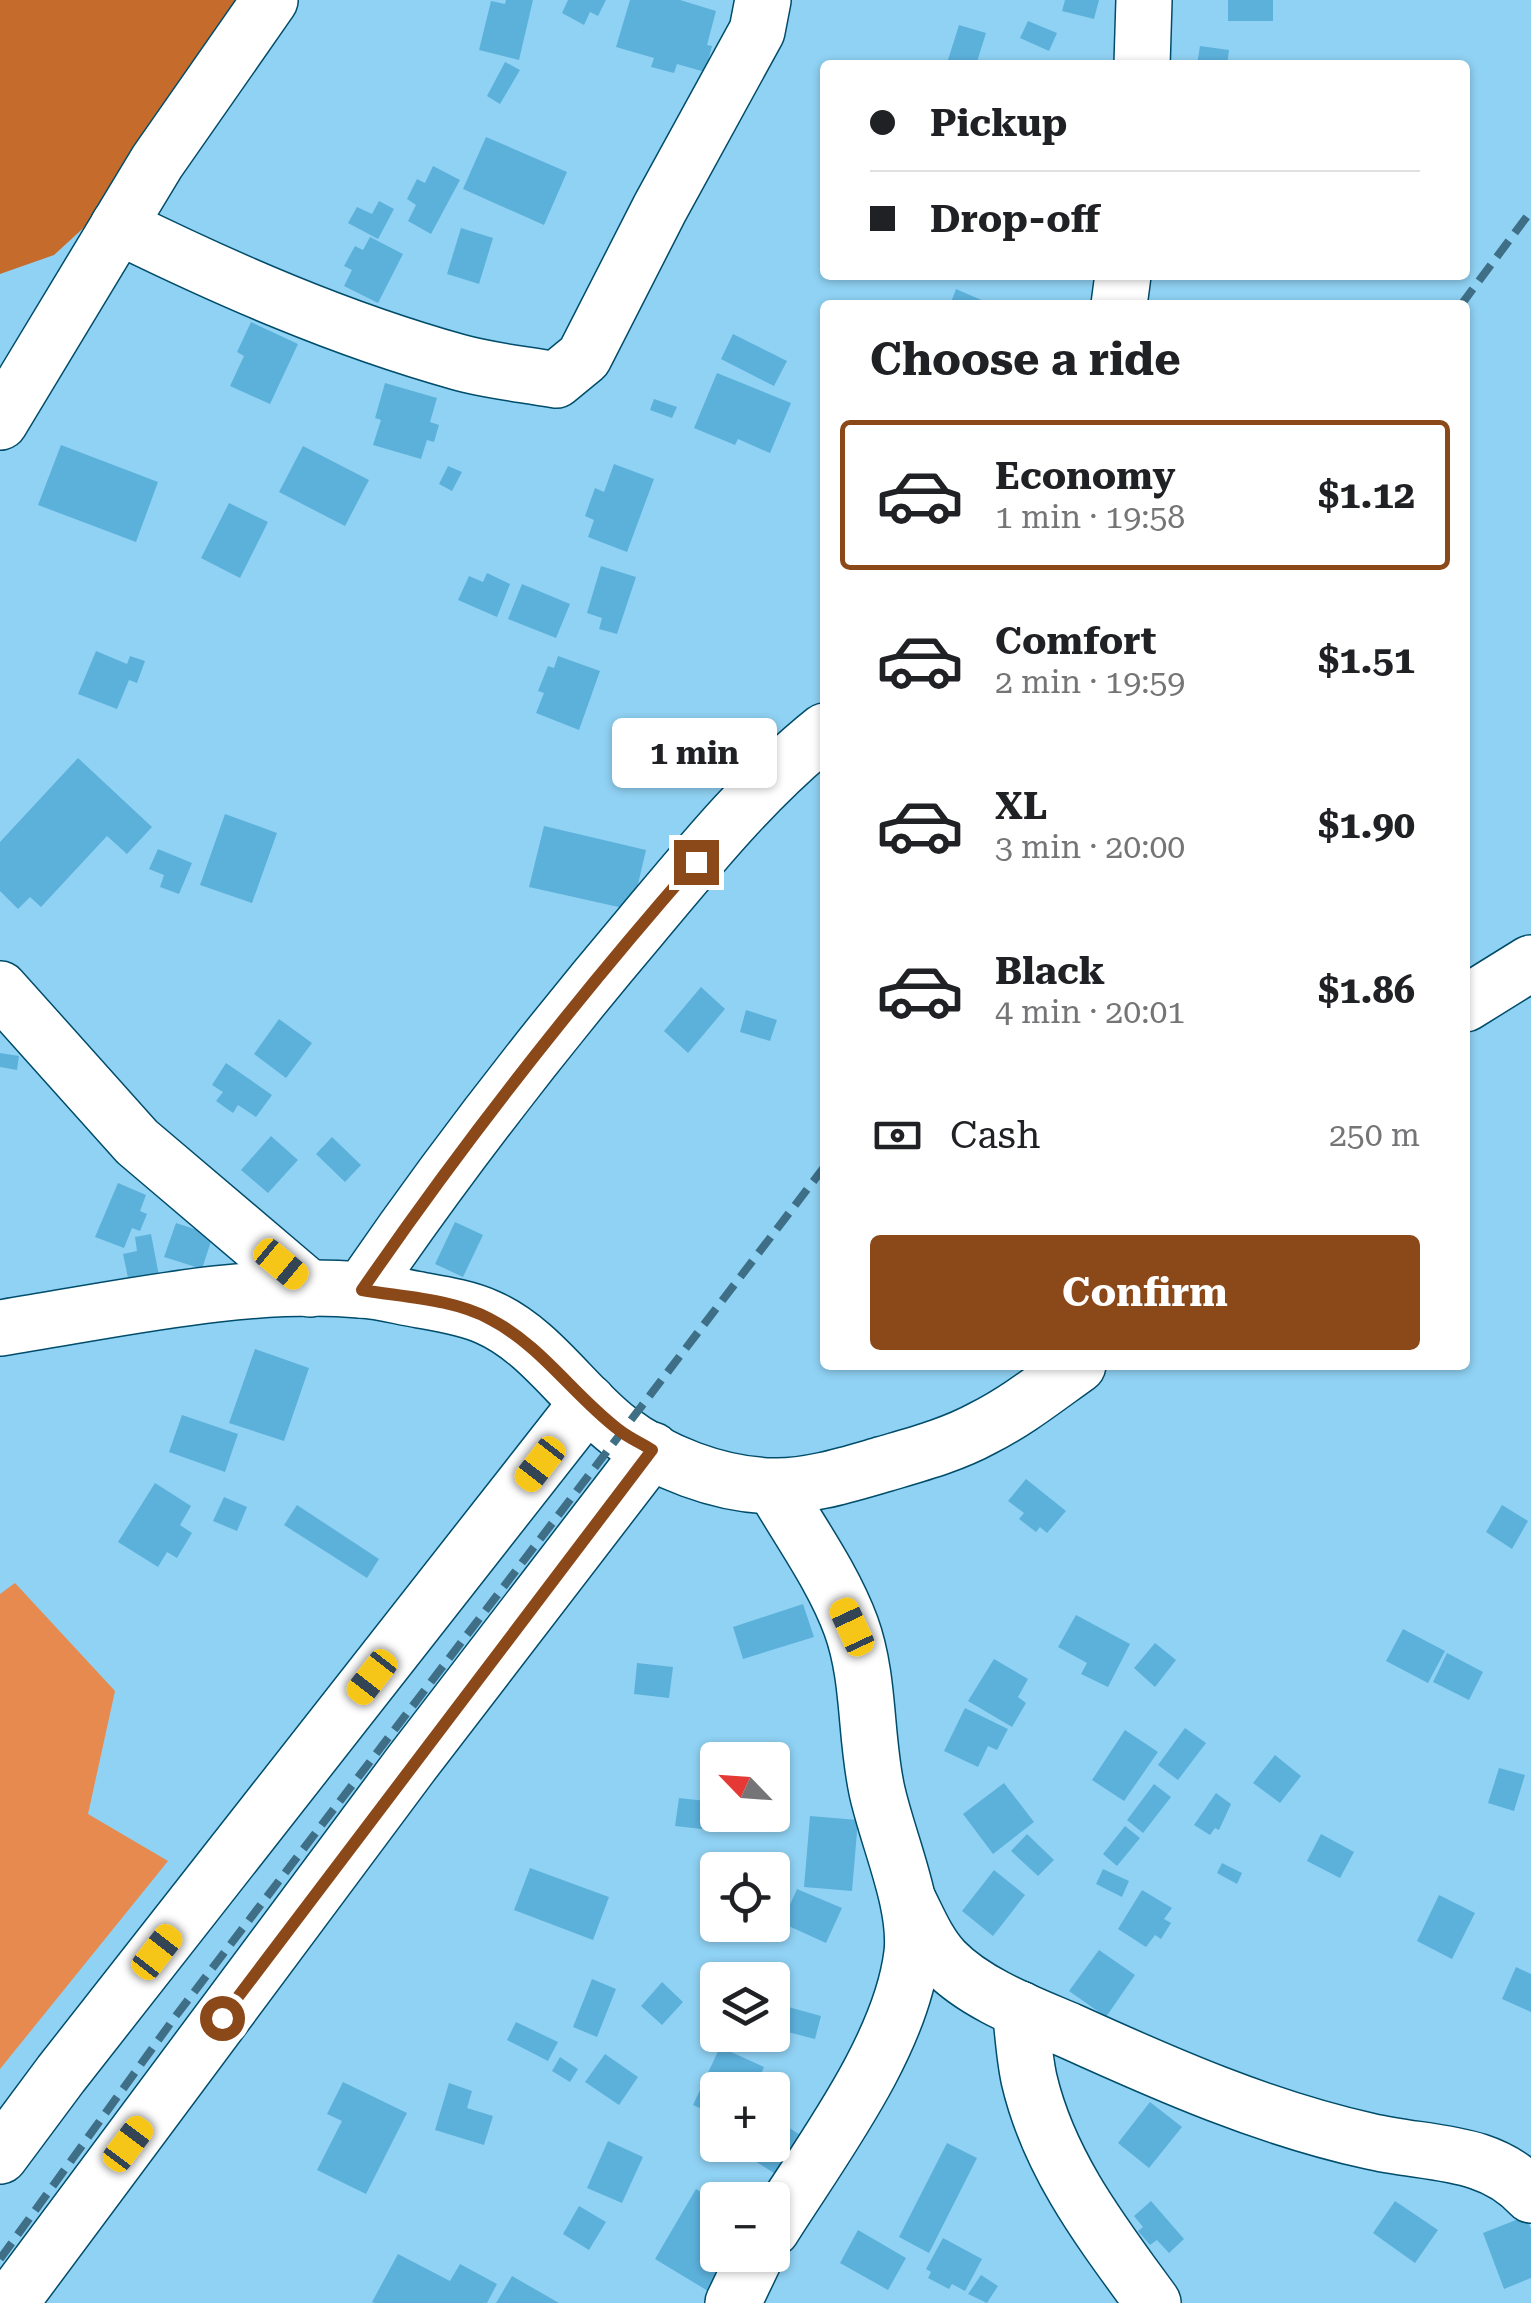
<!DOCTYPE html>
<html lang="en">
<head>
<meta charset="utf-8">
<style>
	:root { --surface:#fff; --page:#f2f2f2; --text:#202124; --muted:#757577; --line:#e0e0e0; --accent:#8b4818 }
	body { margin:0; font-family:"Roboto Serif",serif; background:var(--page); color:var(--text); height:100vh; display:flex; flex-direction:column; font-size:38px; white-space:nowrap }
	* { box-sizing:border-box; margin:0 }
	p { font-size:32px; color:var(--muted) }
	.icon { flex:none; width:55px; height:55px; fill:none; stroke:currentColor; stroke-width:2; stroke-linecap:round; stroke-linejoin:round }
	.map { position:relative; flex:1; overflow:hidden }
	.panel { position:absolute; left:820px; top:300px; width:650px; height:1070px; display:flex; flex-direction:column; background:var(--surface); border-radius:10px; box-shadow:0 2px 8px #0004 }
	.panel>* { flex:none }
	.hud { position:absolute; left:820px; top:60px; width:650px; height:220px; border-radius:10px; box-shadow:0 2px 8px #0004; display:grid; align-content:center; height:220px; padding:0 50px; background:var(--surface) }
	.needle { width:65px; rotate:295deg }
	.tools { position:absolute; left:700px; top:1742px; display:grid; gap:20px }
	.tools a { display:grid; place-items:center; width:90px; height:90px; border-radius:10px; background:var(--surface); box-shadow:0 2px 8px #0004; font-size:50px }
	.end { position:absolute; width:45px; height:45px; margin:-22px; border:12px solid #8b4818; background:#fff; box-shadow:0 0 0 5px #fff }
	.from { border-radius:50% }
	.bubble { position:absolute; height:70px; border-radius:10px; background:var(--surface); box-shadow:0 2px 8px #0004; font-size:32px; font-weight:700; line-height:70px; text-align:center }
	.car { position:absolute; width:30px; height:60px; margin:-30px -15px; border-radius:12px; box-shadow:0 0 8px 2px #0007; background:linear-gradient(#f5c518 24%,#345 0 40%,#f5c518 0 76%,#345 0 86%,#f5c518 0) }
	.hud b { display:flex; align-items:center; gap:35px; height:95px; font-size:38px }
	.hud b+b { border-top:2px solid var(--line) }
	.hud i { width:25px; height:25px; background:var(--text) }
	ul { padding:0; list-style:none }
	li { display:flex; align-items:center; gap:30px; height:150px; margin:0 20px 15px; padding:0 30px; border:5px solid transparent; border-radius:10px }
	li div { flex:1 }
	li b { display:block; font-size:38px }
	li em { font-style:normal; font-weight:700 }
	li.selected { border-color:var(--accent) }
	li>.icon { width:90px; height:90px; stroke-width:1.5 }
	h2 { padding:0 50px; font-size:45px; line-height:120px }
	.pay { display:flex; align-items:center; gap:25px; height:110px; padding:0 50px; font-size:38px }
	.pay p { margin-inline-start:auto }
	.button { display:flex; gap:20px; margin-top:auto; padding:20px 50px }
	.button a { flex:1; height:115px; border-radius:10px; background:var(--accent); color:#fff; font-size:40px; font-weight:700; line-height:115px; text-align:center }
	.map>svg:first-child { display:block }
	.green { fill:#e68a4f }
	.forest { fill:#c56c2d }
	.building { fill:#5cb1db }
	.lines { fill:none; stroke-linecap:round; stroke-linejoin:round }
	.minor-casing { stroke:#004d6b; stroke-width:58 }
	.minor { stroke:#fff; stroke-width:55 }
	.rail { stroke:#3e6f87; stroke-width:8; stroke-dasharray:20 10; stroke-linecap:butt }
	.route { stroke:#8b4818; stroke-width:12 }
</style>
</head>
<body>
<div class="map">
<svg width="1531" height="2303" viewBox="0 0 1531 2303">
	<rect width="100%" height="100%" fill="#90d2f4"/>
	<path class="green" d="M15,1583L115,1691L88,1814L168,1861L0,2069V1594Z"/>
	<path class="forest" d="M0,0H256L139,177L54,255L0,274Z"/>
	<g class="building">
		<path d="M506,0H533L519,60L479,50L491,1L505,4Z"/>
		<path d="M568,0H606L598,16L590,12L584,25L562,13Z"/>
		<path d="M630,0H680L716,11L707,45L712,46L705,72L677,64L674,73L651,67L654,58L616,47Z"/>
		<path d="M1065,0H1099L1094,19L1062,11Z"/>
		<rect x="1228" y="0" width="45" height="21"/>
		<path d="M1028,21L1057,33L1049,51L1020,38Z"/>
		<path d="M959,25L986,33L976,65L948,60Z"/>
		<path d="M1200,46L1229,50L1227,65H1197Z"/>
		<path d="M505,62L520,70L500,104L487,96Z"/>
		<path d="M486,137L567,172L544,225L463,189Z"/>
		<path d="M433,166L460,180L431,234L408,221L416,205L407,199L417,179L425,183Z"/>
		<path d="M379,201L394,209L378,239L348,223L357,207L372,214Z"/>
		<path d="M461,228L493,238L479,284L447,274Z"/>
		<path d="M370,237L403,254L378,303L344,286L352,270L344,266L355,246L363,250Z"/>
		<path d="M956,289L993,305H950Z"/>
		<path d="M251,322L298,344L270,404L230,386L244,356L237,352Z"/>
		<path d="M733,334L787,361L774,386L721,359Z"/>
		<path d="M717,373L791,403L770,453L738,439L735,445L694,428Z"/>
		<path d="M385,383L437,398L430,422L439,425L434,442L427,440L421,459L373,445L381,420L375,418Z"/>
		<path d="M654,399L677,407L672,418L650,410Z"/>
		<path d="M61,445L158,482L136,542L38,505Z"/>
		<path d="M303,446L369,480L345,526L279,492Z"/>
		<path d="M614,464L654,479L627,552L588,537L594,520L585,516L595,488L604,492Z"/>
		<path d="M448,466L462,472L452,491L439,484Z"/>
		<path d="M229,503L268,522L240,578L201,558Z"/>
		<path d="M601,566L636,577L617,634L599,629L602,618L587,613Z"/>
		<path d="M487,573L510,584L497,617L458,600L469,576L483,582Z"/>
		<path d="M522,584L570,604L556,638L508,619Z"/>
		<path d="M96,651L127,664L130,656L145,661L137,683L129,680L117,709L78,694Z"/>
		<path d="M558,656L600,671L579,730L536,713L544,693L538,691L548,666L554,668Z"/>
		<path d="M78,758L152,827L127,854L107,836L41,907L30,897L18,909L0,891V842Z"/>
		<path d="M225,814L277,833L252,903L200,885Z"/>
		<path d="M544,826L646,850L632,910L529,887Z"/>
		<path d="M158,849L192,863L179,894L160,887L164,875L149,869Z"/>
		<path d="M701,987L725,1009L688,1053L664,1031Z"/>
		<path d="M746,1010L777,1020L770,1041L740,1032Z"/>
		<path d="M279,1019L312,1043L286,1078L254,1054Z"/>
		<path d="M0,1053L19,1056L17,1070L0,1067Z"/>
		<path d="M226,1063L272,1095L256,1117L238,1105L233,1113L216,1101L223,1092L212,1085Z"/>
		<path d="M271,1136L298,1160L268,1193L241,1170Z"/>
		<path d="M332,1137L361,1165L345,1182L316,1154Z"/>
		<path d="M118,1183L146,1195L140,1211L147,1214L140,1231L132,1228L124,1248L95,1237Z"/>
		<path d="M455,1222L483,1235L463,1277L435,1264Z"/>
		<path d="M176,1223L213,1235L202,1269L164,1257Z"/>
		<path d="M151,1234L160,1281L137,1285L135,1277L128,1278L123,1254L137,1251L135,1237Z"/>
		<path d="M255,1349L309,1368L284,1441L229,1423Z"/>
		<path d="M182,1415L238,1434L225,1472L169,1452Z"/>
		<path d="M1026,1479L1066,1511L1047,1533L1040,1527L1036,1532L1019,1519L1024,1513L1008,1501Z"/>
		<path d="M155,1483L191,1506L180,1525L192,1533L177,1558L167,1552L158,1567L118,1542Z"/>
		<path d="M224,1497L247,1507L237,1531L213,1521Z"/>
		<path d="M297,1505L379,1559L367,1578L284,1525Z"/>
		<path d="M1502,1505L1528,1521L1512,1549L1486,1532Z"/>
		<path d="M803,1604L814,1637L743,1659L733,1627Z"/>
		<path d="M1076,1615L1130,1644L1108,1687L1081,1674L1087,1663L1058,1647Z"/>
		<path d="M1403,1629L1445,1651L1428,1683L1386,1661Z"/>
		<path d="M1155,1643L1176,1660L1155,1687L1134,1668Z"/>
		<path d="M1447,1653L1483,1672L1469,1700L1433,1682Z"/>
		<path d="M994,1659L1028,1679L1018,1697L1026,1703L1012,1727L968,1701Z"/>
		<path d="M637,1663L673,1667L669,1698L634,1694Z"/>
		<path d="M965,1708L1008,1729L997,1750L988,1746L978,1767L944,1751Z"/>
		<path d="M1185,1728L1206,1743L1178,1780L1158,1765Z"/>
		<path d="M1125,1730L1158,1752L1124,1801L1092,1780Z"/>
		<path d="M1275,1755L1301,1776L1280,1803L1253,1783Z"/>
		<path d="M1499,1768L1525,1775L1514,1811L1488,1803Z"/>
		<path d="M1004,1783L1034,1822L993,1854L963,1814Z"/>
		<path d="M1154,1784L1171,1797L1143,1833L1127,1820Z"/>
		<path d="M1216,1793L1231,1804L1219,1830L1215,1828L1210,1835L1194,1825Z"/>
		<path d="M679,1798L715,1802L711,1830L675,1826Z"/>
		<path d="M810,1816L858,1820L852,1891L804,1887Z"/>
		<path d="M1125,1826L1140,1838L1117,1866L1103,1854Z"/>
		<path d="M1027,1834L1054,1860L1038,1876L1011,1851Z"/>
		<path d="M1321,1834L1354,1852L1340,1878L1307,1861Z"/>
		<path d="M1222,1863L1242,1873L1237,1884L1217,1873Z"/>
		<path d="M530,1868L609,1897L593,1940L514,1910Z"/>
		<path d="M1103,1869L1129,1881L1122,1897L1096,1884Z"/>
		<path d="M994,1870L1025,1895L993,1936L962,1911Z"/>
		<path d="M797,1889L842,1908L826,1943L782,1923Z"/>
		<path d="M1142,1890L1172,1908L1164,1919L1171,1923L1161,1939L1155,1935L1146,1947L1118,1929Z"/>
		<path d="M1439,1895L1475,1913L1452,1959L1417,1941Z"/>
		<path d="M1099,1950L1135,1975L1106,2017L1069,1991Z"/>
		<path d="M1516,1967L1531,1974V2012L1502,1999Z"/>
		<path d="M592,1979L616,1989L597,2037L573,2027Z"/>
		<path d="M662,1982L683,2002L662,2025L641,2006Z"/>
		<path d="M774,2003L821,2016L815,2039L772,2028Z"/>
		<path d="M516,2022L558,2042L548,2061L507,2040Z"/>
		<path d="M720,2047L764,2067L754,2090H718V2116L693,2105Z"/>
		<path d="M605,2054L638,2077L619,2105L585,2082Z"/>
		<path d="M560,2057L578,2069L570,2082L552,2071Z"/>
		<path d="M343,2082L407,2113L366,2194L317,2170L342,2121L327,2114Z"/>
		<path d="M449,2083L472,2091L467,2108L493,2116L484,2145L435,2130Z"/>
		<path d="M1150,2102L1182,2127L1149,2168L1118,2143Z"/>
		<path d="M772,2117L802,2136L777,2175L744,2154L750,2145H772Z"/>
		<path d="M608,2141L643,2157L622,2203L587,2188Z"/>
		<path d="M947,2143L977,2158L929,2253L899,2237Z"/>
		<path d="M696,2189L718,2202V2255H729L708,2291L655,2259Z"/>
		<path d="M1151,2201L1184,2239L1169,2253L1157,2240L1150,2245L1138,2231L1143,2227L1134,2216Z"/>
		<path d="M1395,2201L1438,2230L1415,2263L1373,2233Z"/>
		<path d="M579,2206L606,2222L589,2250L563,2234Z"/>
		<path d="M1526,2216L1531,2229V2278L1504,2289L1483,2233Z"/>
		<path d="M858,2230L906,2258L888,2290L840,2263Z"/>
		<path d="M943,2238L982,2259L965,2291L952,2284L949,2289L928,2278L931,2272L926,2269Z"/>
		<path d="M398,2254L450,2281L460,2264L497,2284L487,2303H375L372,2302Z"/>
		<path d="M981,2275L998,2286L987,2303L968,2294Z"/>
		<path d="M512,2276L559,2303H496Z"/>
	</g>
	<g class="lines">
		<defs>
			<g id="minor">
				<path d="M1142,65L1144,0"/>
				<path d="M118,226C228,280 340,329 458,362C490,371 523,374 556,380L584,357L660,208L757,31L763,0"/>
				<path d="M1119,305L1123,275"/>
				<path d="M0,422L157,162L270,0"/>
				<path d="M0,989L137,1142L310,1289"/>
				<path d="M1465,1004L1531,963"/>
				<path d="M362,1290C449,1163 542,1043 641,926C698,858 755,787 825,731"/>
				<path d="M0,1328C115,1310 245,1280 361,1290C381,1291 401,1297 420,1300C442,1304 467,1308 487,1317C540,1340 573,1395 618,1430C660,1462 719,1485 773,1486C809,1487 849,1474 884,1464C918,1454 952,1445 983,1428C1017,1411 1047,1387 1078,1365"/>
				<path d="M909,1902C919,1922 928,1944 944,1961C976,1994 1028,2013 1070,2031C1167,2075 1265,2118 1369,2141C1427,2155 1489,2148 1531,2195"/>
				<path d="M1020,2009C1023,2032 1024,2056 1029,2079C1049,2165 1102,2233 1153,2303"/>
				<path d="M0,2156L61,2074L588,1402"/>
				<path d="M772,2229C821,2151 901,2046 912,1953C917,1903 888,1841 877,1791C865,1737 870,1678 851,1626C833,1577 800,1532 774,1487"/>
				<path d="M10,2303L411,1764L652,1450"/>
				<path d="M733,2303L756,2255"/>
			</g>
		</defs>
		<use href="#minor" class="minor-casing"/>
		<use href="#minor" class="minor"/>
		<g class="rail">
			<path d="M1461,305L1531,211"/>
			<path d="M0,2259L175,2017L825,1166"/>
		</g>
	</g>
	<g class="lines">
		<path class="route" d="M222,2018L652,1450C641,1443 629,1438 619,1430C573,1395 542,1346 490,1319C454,1299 403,1297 362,1290C465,1140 576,999 696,862"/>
	</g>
</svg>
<div class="tools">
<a><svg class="needle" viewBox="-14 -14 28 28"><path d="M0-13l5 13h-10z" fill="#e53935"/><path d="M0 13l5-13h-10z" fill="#757577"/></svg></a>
<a><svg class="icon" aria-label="locate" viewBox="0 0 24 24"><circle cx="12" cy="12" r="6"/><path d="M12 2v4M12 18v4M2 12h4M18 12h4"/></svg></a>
<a><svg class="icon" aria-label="layers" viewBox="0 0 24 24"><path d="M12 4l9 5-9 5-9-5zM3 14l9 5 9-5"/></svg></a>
<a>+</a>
<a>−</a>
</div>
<i class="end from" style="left:222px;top:2018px"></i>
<i class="end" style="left:696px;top:862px"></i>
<div class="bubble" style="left:612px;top:718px;width:165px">1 min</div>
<i class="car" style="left:281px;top:1264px;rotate:130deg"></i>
<i class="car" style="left:540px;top:1464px;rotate:218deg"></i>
<i class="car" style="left:852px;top:1627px;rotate:335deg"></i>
<i class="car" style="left:372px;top:1677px;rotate:218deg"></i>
<i class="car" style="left:157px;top:1952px;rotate:38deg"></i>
<i class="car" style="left:128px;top:2144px;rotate:37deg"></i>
<div class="hud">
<b><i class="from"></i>Pickup</b>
<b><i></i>Drop-off</b>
</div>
<section class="panel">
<h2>Choose a ride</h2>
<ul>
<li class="selected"><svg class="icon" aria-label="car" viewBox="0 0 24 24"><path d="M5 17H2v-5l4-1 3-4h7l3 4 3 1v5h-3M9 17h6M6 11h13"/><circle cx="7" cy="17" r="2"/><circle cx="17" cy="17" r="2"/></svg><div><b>Economy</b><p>1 min · 19:58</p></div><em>$1.12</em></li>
<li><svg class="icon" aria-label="car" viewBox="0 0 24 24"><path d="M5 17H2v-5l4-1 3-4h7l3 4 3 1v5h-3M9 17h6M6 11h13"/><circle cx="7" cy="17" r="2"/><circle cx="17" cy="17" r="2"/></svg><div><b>Comfort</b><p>2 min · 19:59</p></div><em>$1.51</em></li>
<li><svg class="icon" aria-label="car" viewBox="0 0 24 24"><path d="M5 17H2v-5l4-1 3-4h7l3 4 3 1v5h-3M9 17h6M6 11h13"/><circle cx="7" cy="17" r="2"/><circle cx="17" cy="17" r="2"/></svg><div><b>XL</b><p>3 min · 20:00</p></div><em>$1.90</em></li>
<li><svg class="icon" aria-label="car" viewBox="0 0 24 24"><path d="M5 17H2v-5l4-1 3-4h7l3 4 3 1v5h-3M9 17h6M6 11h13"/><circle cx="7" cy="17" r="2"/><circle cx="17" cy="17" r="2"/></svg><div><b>Black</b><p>4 min · 20:01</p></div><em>$1.86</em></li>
</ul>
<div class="pay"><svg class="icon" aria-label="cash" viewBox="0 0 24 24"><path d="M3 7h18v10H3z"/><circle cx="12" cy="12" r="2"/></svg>Cash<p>250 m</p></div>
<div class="button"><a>Confirm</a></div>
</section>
</div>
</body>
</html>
